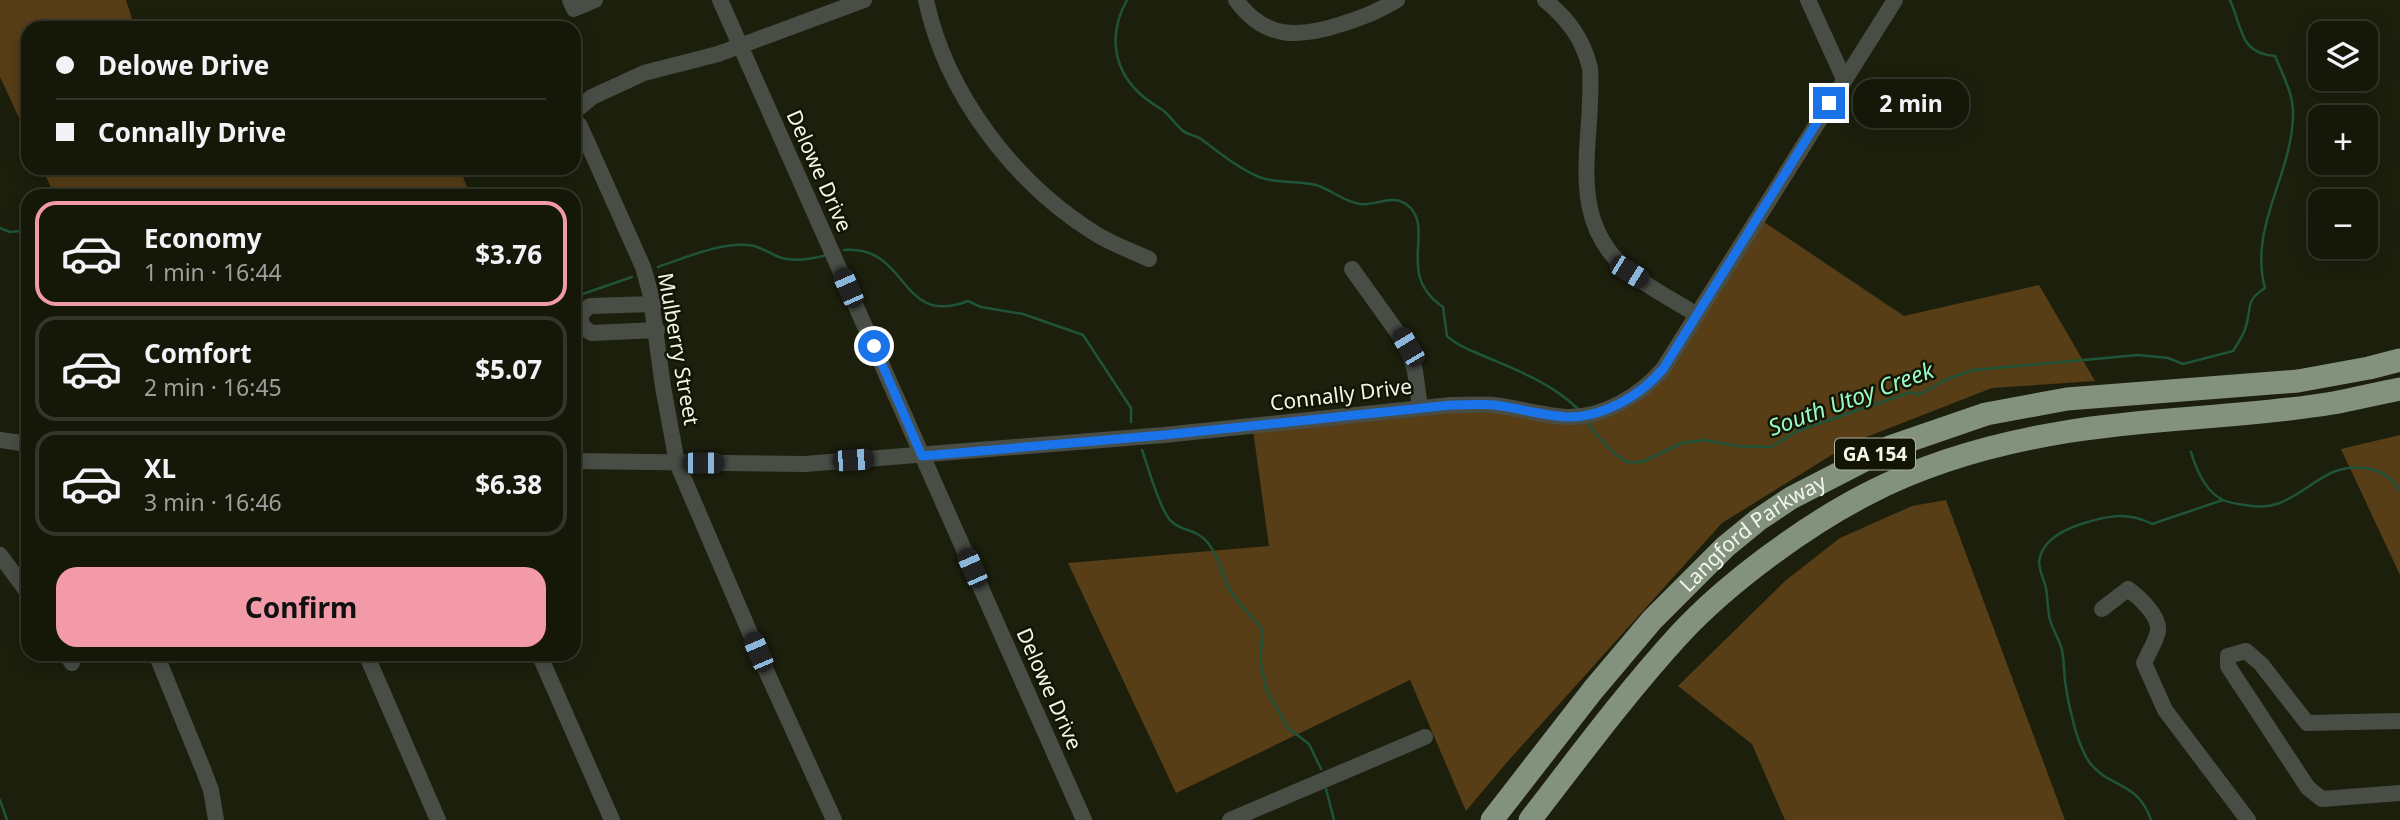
<!DOCTYPE html>
<html lang="en">
<head>
<meta charset="utf-8">
<style>
	:root { --surface:#151709; --page:#1e2012; --text:#f1f3f6; --muted:#9d9f9c; --line:#34362a; --accent:#f39aa9 }
	body { margin:0; font-family:"Noto Sans",sans-serif; background:var(--page); color:var(--text); height:100vh; display:flex; flex-direction:column; font-size:26px; white-space:nowrap }
	* { box-sizing:border-box; margin:0 }
	p { font-size:23px; color:var(--muted) }
	.icon { flex:none; width:38px; height:38px; fill:none; stroke:currentColor; stroke-width:2; stroke-linecap:round; stroke-linejoin:round }
	.map { position:relative; flex:1; overflow:hidden }
	.panel { position:absolute; left:21px; top:189px; width:560px; height:472px; display:flex; flex-direction:column; background:var(--surface); border-radius:21px; box-shadow:0 4px 18px #0003,0 0 0 2px var(--line) }
	.panel>* { flex:none }
	.hud { position:absolute; left:21px; top:21px; width:560px; height:154px; border-radius:21px; box-shadow:0 4px 18px #0003,0 0 0 2px var(--line); display:grid; align-content:center; height:154px; padding:0 35px; background:var(--surface) }
	.buttons { position:absolute; left:2308px; top:21px; display:grid; gap:14px }
	.buttons a { display:grid; place-items:center; width:70px; height:70px; border-radius:14px; background:var(--surface); box-shadow:0 4px 18px #0003,0 0 0 2px var(--line); font-size:35px }
	.end { position:absolute; width:32px; height:32px; margin:-16px; border:9px solid #1a73e8; background:#fff; box-shadow:0 0 0 4px #fff }
	.from { border-radius:50% }
	.bubble { position:absolute; height:49px; border-radius:21px; background:var(--surface); box-shadow:0 4px 18px #0003,0 0 0 2px var(--line); font-size:23px; font-weight:700; line-height:49px; text-align:center }
	.car { position:absolute; width:21px; height:42px; margin:-21px -10px; border-radius:9px; box-shadow:0 0 5px 2px #0007; background:linear-gradient(#222 24%,#8ab4d8 0 40%,#222 0 76%,#8ab4d8 0 86%,#222 0) }
	.hud b { display:flex; align-items:center; gap:24px; height:66px; font-size:26px }
	.hud b+b { border-top:2px solid var(--line) }
	.hud i { width:18px; height:18px; background:var(--text) }
	ul { padding:12px 0 0; list-style:none }
	li { display:flex; align-items:center; gap:21px; height:105px; margin:0 14px 10px; padding:0 21px; border:4px solid var(--line); border-radius:21px }
	li div { flex:1 }
	li b { display:block; font-size:26px }
	li em { font-style:normal; font-weight:700 }
	li.current { border-color:var(--accent) }
	li>.icon { width:63px; height:63px; stroke-width:1.5 }
	.button { display:flex; gap:14px; margin-top:auto; padding:14px 35px }
	.button a { flex:1; height:80px; border-radius:21px; background:var(--accent); color:#111; font-size:28px; font-weight:700; line-height:80px; text-align:center }
	.map>svg:first-child { display:block }
	.green { fill:#583e17 }
	.lines { fill:none; stroke-linecap:round; stroke-linejoin:round }
	.stream { stroke:#1f543b; stroke-width:2.5 }
	.minor { stroke:#484e46; stroke-width:16 }
	.highway { stroke:#82927e; stroke-width:23 }
	.route { stroke:#1a73e8; stroke-width:9 }
	.labels { text-anchor:middle; stroke-width:5; stroke-linejoin:round; paint-order:stroke }
	.shield { fill:#131504; stroke:#b0b2a5; stroke-width:2 }
	.shield-label { font-size:19px; font-weight:bold; fill:#f3f6ea }
	.street-label { font-size:21px; fill:#f3f6ea; stroke:#131504 }
	.water-label { font-size:23px; font-style:italic; fill:#96fac7; stroke:#131504 }
</style>
</head>
<body>
<div class="map">
<svg width="2400" height="820" viewBox="0 0 2400 820">
	<rect width="100%" height="100%" fill="#1c1f0c"/>
	<g class="green">
		<path d="M0,0H126L135,28H28V137L0,77Z"/>
		<path d="M42,168H460L470,196H55Z"/>
		<path d="M1755,216L1904,316L2039,285L2095,381L1992,388L1851,443L1722,523L1508,761L1466,811L1410,680L1176,793L1068,563L1269,546L1253,430L1428,409L1596,419L1654,385Z"/>
		<path d="M2400,435V575L2341,449Z"/>
		<path d="M1946,500L2065,820H1785L1752,744L1678,686L1785,581L1840,538L1912,506Z"/>
	</g>
	<g class="lines">
		<g class="stream">
			<path d="M1127,0C1109,32 1112,66 1138,92C1146,100 1155,105 1164,111C1171,117 1175,124 1182,130C1187,135 1195,135 1201,139C1220,153 1236,167 1259,177C1277,184 1297,180 1316,185C1332,190 1344,202 1360,204C1375,206 1392,194 1406,204C1438,227 1393,273 1443,307L1447,336C1459,347 1471,350 1486,357C1519,371 1551,383 1578,409"/>
			<path d="M0,228L10,232L28,230"/>
			<path d="M844,250C910,245 898,328 968,301L981,307L1023,314L1083,335L1131,408V422"/>
			<path d="M658,267C684,258 726,240 754,246C762,248 771,254 779,257C793,262 812,259 827,255"/>
			<path d="M574,297L632,277"/>
			<path d="M2183,364L2233,351C2238,343 2244,335 2246,326C2252,306 2245,301 2265,288C2248,227 2294,172 2293,112C2293,93 2282,73 2275,56C2239,53 2243,29 2230,0"/>
			<path d="M1587,420L1594,432L1615,454L1627,462H1642L1682,443L1703,440L1737,446L1771,447L1797,431L1911,392L1919,395L1945,380L1973,370L2138,355L2168,358L2183,364"/>
			<path d="M1142,450C1148,467 1160,510 1171,521C1183,533 1195,527 1208,543C1218,555 1220,568 1226,582C1233,600 1251,615 1263,630L1260,659L1266,689L1288,728L1309,744L1321,769"/>
			<path d="M2191,452C2196,469 2206,492 2223,500C2229,503 2238,504 2245,505C2256,507 2266,508 2277,504C2312,492 2327,460 2371,469C2384,472 2393,480 2400,491"/>
			<path d="M1326,789L1334,820"/>
			<path d="M0,800L7,820"/>
			<path d="M2151,820C2138,781 2109,788 2090,763C2077,746 2068,703 2065,682C2064,671 2064,660 2062,650C2059,639 2053,630 2050,620C2047,609 2048,598 2046,588C2044,580 2039,570 2039,562C2041,541 2063,530 2081,524C2107,516 2127,511 2152,524L2223,500"/>
		</g>
		<g class="minor">
			<path d="M570,0L574,9L595,0"/>
			<path d="M720,0L1084,820"/>
			<path d="M926,0C946,94 1014,183 1096,234C1112,244 1132,251 1149,259"/>
			<path d="M1236,0C1265,40 1299,38 1342,24C1362,18 1379,11 1397,0"/>
			<path d="M1545,0C1568,19 1583,39 1590,68C1595,141 1563,216 1628,271C1649,288 1675,301 1697,315"/>
			<path d="M1808,0L1844,79"/>
			<path d="M574,112L592,97L644,73L718,54L864,0"/>
			<path d="M574,119L580,126L643,267L650,292L663,387L677,463L768,675L834,820"/>
			<path d="M1352,269L1408,347L1415,371L1420,407"/>
			<path d="M654,304L590,306C577,315 578,326 592,333L657,330"/>
			<path d="M0,440L28,444"/>
			<path d="M574,461L805,464L1164,435L1451,405C1465,405 1480,404 1494,405C1519,408 1544,416 1569,417C1604,417 1641,395 1663,369L1895,0"/>
			<path d="M0,555L28,593"/>
			<path d="M2102,609L2128,589C2139,597 2160,616 2158,631C2156,641 2148,654 2144,663L2165,710L2248,820"/>
			<path d="M66,654L72,663"/>
			<path d="M156,654L203,769L211,790L216,820"/>
			<path d="M366,654L438,820"/>
			<path d="M539,654L612,820"/>
			<path d="M2400,721L2307,723L2261,664L2246,651L2228,656V666L2308,788L2322,799L2400,793"/>
			<path d="M1230,820L1425,737"/>
		</g>
		<g class="highway">
			<path id="s1" d="M1492,820L1593,690L1652,620L1725,547L1758,520L1791,498L1890,447L1986,414L2067,399L2298,381L2369,368L2400,360"/>
			<path d="M1530,820C1578,758 1626,693 1679,635C1727,583 1806,525 1869,493C1929,462 1998,443 2065,432C2154,417 2244,418 2333,403C2355,399 2378,393 2400,389"/>
		</g>
	</g>
	<g class="lines">
		<path class="route" d="M874,346L922,456L1164,435L1451,405C1465,405 1480,404 1494,405C1519,408 1544,416 1569,417C1604,417 1641,395 1663,369L1829,103"/>
	</g>
	<g class="labels">
		<rect class="shield" x="1835" y="438.5" width="80" height="31" rx="5"/>
		<g class="shield-label">
			<text x="1875" y="461">GA 154</text>
		</g>
		<g class="street-label">
			<text transform="translate(819 171) rotate(66)" y="7">Delowe Drive</text>
			<text transform="translate(678 349) rotate(80)" y="7">Mulberry Street</text>
			<text transform="translate(1341 395) rotate(-7)" y="7">Connally Drive</text>
			<text dy="7" stroke="none"><textPath href="#s1" startOffset="390">Langford Parkway</textPath></text>
			<text transform="translate(1049 689) rotate(66)" y="7">Delowe Drive</text>
		</g>
		<g class="water-label">
			<text transform="translate(1851 399) rotate(-20)" y="8">South Utoy Creek</text>
		</g>
	</g>
</svg>
<div class="buttons">
<a><svg class="icon" aria-label="layers" viewBox="0 0 24 24"><path d="M12 4l9 5-9 5-9-5zM3 14l9 5 9-5"/></svg></a>
<a>+</a>
<a>−</a>
</div>
<i class="end from" style="left:874px;top:346px"></i>
<i class="end" style="left:1829px;top:103px"></i>
<div class="bubble" style="left:1853px;top:79px;width:116px">2 min</div>
<i class="car" style="left:1629px;top:272px;rotate:122deg"></i>
<i class="car" style="left:848px;top:288px;rotate:336deg"></i>
<i class="car" style="left:1408px;top:347px;rotate:329deg"></i>
<i class="car" style="left:853px;top:460px;rotate:86deg"></i>
<i class="car" style="left:703px;top:463px;rotate:90deg"></i>
<i class="car" style="left:972px;top:568px;rotate:336deg"></i>
<i class="car" style="left:758px;top:652px;rotate:337deg"></i>
<div class="hud">
<b><i class="from"></i>Delowe Drive</b>
<b><i></i>Connally Drive</b>
</div>
<section class="panel">
<ul>
<li class="current"><svg class="icon" aria-label="car" viewBox="0 0 24 24"><path d="M5 17H2v-5l4-1 3-4h7l3 4 3 1v5h-3M9 17h6M6 11h13"/><circle cx="7" cy="17" r="2"/><circle cx="17" cy="17" r="2"/></svg><div><b>Economy</b><p>1 min · 16:44</p></div><em>$3.76</em></li>
<li><svg class="icon" aria-label="car" viewBox="0 0 24 24"><path d="M5 17H2v-5l4-1 3-4h7l3 4 3 1v5h-3M9 17h6M6 11h13"/><circle cx="7" cy="17" r="2"/><circle cx="17" cy="17" r="2"/></svg><div><b>Comfort</b><p>2 min · 16:45</p></div><em>$5.07</em></li>
<li><svg class="icon" aria-label="car" viewBox="0 0 24 24"><path d="M5 17H2v-5l4-1 3-4h7l3 4 3 1v5h-3M9 17h6M6 11h13"/><circle cx="7" cy="17" r="2"/><circle cx="17" cy="17" r="2"/></svg><div><b>XL</b><p>3 min · 16:46</p></div><em>$6.38</em></li>
</ul>
<div class="button"><a>Confirm</a></div>
</section>
</div>
</body>
</html>
